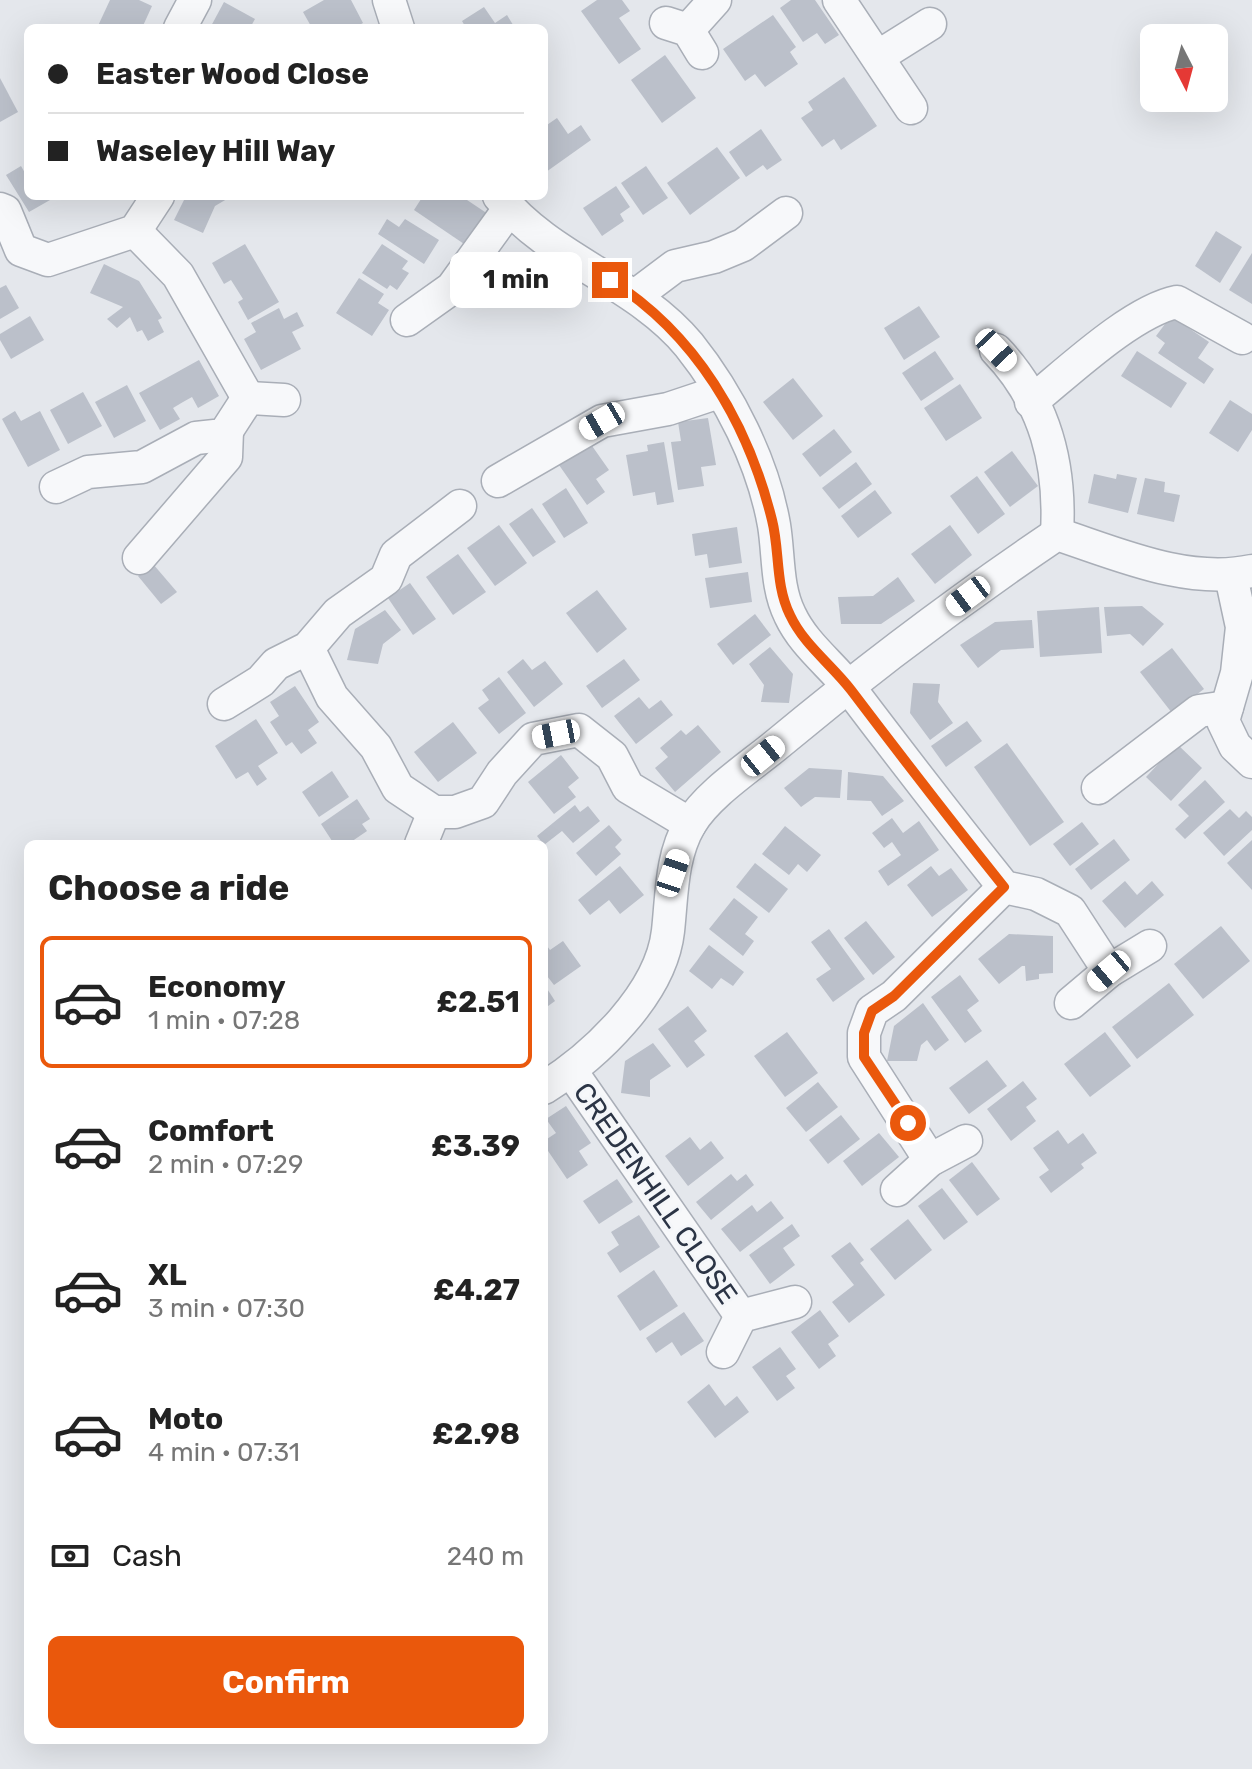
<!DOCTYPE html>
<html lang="en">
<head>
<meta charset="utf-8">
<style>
	:root { --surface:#fff; --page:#f6f6f6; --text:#222; --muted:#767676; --line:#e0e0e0; --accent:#ea580c }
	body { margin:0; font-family:Rubik,sans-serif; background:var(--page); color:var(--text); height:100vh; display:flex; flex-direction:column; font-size:30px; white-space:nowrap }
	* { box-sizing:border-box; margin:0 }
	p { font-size:26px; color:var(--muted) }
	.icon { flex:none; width:44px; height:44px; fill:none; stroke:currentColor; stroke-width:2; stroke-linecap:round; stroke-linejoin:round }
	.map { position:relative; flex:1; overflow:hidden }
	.panel { position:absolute; left:24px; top:840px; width:524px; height:904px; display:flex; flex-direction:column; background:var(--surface); border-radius:12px; box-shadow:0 8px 32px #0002 }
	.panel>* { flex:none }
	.guide { position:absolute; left:24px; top:24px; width:524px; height:176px; border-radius:12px; box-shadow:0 8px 32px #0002; display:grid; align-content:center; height:176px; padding:0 24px; background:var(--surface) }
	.needle { width:52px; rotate:174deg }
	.tools { position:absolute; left:1140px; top:24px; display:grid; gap:16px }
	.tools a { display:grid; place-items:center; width:88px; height:88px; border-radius:12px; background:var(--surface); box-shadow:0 8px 32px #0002; font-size:40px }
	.end { position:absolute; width:36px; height:36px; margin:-18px; border:10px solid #ea580c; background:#fff; box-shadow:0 0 0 4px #fff }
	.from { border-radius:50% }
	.bubble { position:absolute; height:56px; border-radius:12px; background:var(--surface); box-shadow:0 8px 32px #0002; font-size:26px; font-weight:700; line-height:56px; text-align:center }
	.car { position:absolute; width:24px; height:48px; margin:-24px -12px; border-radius:10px; box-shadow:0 0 6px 2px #0007; background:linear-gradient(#fff 24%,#345 0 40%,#fff 0 76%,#345 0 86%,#fff 0) }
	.guide b { display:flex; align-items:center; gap:28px; height:76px; font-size:30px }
	.guide b+b { border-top:2px solid var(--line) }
	.guide i { width:20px; height:20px; background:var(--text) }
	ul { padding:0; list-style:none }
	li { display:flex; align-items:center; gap:24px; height:132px; margin:0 16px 12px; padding:0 8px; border:4px solid transparent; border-radius:12px }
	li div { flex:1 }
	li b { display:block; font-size:30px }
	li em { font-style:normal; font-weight:700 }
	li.on { border-color:var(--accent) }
	li>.icon { width:72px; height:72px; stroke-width:1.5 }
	h2 { padding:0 24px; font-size:36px; line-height:96px }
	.pay { display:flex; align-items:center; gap:20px; height:88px; padding:0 24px; font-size:30px }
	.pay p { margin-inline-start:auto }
	.cta { display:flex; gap:16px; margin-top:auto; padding:16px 24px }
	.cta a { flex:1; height:92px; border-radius:12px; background:var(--accent); color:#fff; font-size:32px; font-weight:700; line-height:92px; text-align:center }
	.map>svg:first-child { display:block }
	.building { fill:#bbc0ca }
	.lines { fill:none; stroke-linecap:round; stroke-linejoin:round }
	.minor-casing { stroke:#a9aeb7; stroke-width:35 }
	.minor { stroke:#f7f8fa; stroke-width:32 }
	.route { stroke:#ea580c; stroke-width:10 }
	.labels { text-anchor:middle; stroke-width:6; stroke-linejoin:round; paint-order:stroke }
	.street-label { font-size:28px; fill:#2b3445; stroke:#f4f6f9 }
</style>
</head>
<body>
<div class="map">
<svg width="1252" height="1769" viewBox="0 0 1252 1769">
	<rect width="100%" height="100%" fill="#e4e7ec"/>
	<g class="building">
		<path d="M110,0H139L152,6L142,28H97Z"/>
		<path d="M324,0H351L363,23L354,28H330L328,25L312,28L303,12Z"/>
		<path d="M597,0H622L630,11L619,18L641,49L619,64L581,11Z"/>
		<path d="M791,0H815L839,35L825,44L817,33L803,42L780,8Z"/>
		<path d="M224,2L255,19L250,28H210Z"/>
		<path d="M484,7L495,23L507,15L515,28H466L462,21Z"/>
		<path d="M773,15L796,47L790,52L798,64L765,87L755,74L745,81L723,49Z"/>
		<path d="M665,55L696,98L662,123L631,80Z"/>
		<path d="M844,77L877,126L841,150L834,139L822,147L801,118L813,110L808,102Z"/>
		<path d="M0,78L18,112L0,122Z"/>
		<path d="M557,118L568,134L581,125L591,140L546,172L544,127Z"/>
		<path d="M761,129L782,160L767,170L763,165L746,177L729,152Z"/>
		<path d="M717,147L740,178L690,215L667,183Z"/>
		<path d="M21,166L25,173L28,171V196H57L29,212L6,175Z"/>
		<path d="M646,166L668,198L643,215L621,183Z"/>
		<path d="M616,186L630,207L620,214L624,221L602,236L583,208Z"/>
		<path d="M186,196H232L215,206L203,233L174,220Z"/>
		<path d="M423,196H461L488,214L467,246L414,210Z"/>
		<path d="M387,219L399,227L405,219L439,240L424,264L378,234Z"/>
		<path d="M1216,231L1242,247L1220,283L1195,266Z"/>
		<path d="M245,244L279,302L248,320L238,302L243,299L231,280L224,284L212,263Z"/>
		<path d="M382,244L408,261L402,269L409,273L397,290L390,285L387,289L362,273Z"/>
		<path d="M1252,253V304L1229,290Z"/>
		<path d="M104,264L139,281L162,318L158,320L164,332L148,341L142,330L137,332L130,317L117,328L107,319L123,307L90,293Z"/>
		<path d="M359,278L384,294L378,303L389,310L372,336L336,313Z"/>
		<path d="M6,285L19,308L0,319V288Z"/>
		<path d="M919,306L940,337L904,360L884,328Z"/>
		<path d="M279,308L284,319L297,312L304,326L292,332L301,349L261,370L244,339L256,332L251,323Z"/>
		<path d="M30,316L44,340L11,359L0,340V334Z"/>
		<path d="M1171,316L1209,342L1198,358L1214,369L1204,384L1158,353L1165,343L1156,336Z"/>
		<path d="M935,351L954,379L921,401L902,373Z"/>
		<path d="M1137,351L1187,383L1171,408L1121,376Z"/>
		<path d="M199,360L219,396L198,408L192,397L183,402L173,408L180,419L160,430L139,393Z"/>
		<path d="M793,378L823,416L793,440L763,402Z"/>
		<path d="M960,384L982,418L946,441L924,408Z"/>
		<path d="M127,385L146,421L114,438L95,402Z"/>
		<path d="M83,392L102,426L68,444L50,410Z"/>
		<path d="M1230,400L1252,414V430L1238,452L1209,433Z"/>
		<path d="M15,411L21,421L40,411L60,450L28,467L2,419Z"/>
		<path d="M708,418L716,465L701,467L704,486L678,490L671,442L681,441L678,422Z"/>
		<path d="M834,429L852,452L820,477L802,454Z"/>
		<path d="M664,442L674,502L657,505L655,492L633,496L626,455L648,451L647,445Z"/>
		<path d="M590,443L609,470L596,479L605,492L587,505L559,465Z"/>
		<path d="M1012,451L1038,486L1010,507L984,472Z"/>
		<path d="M856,462L872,484L839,509L822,488Z"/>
		<path d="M1094,474L1116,479L1117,474L1137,478L1128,513L1088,503Z"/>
		<path d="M977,476L1005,514L978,534L950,496Z"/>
		<path d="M1145,478L1165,482L1164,492L1180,495L1174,522L1137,514Z"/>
		<path d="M566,488L588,523L564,538L542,504Z"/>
		<path d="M875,490L892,513L858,538L841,516Z"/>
		<path d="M532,508L556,542L533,557L509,524Z"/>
		<path d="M499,525L527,563L495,586L467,548Z"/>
		<path d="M950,525L972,555L935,584L911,554Z"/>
		<path d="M737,527L742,563L709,568L707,554L695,556L692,534Z"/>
		<path d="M458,554L486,592L453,615L426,577Z"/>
		<path d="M153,564L177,592L161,604L138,576Z"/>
		<path d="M748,572L752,602L710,608L705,578Z"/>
		<path d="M898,577L915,601L881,624H841L838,597L873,596Z"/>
		<path d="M410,583L436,619L413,635L388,598Z"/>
		<path d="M597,590L627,629L597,653L566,613Z"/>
		<path d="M1142,606L1164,624L1143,646L1130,634L1107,636L1104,607Z"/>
		<path d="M1099,607L1102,653L1040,657L1037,611Z"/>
		<path d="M385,610L401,630L383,644L378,664L347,660L355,629Z"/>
		<path d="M755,614L771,635L733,665L717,644Z"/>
		<path d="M1032,620L1034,648L1001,650L978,668L960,645L995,622Z"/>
		<path d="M770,647L793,674L789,703L761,702L764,685L749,664Z"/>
		<path d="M1172,648L1204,689L1172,713L1140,672Z"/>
		<path d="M523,659L532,670L545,661L563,684L534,707L507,672Z"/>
		<path d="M624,659L640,680L602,708L586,686Z"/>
		<path d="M499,677L526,713L499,734L478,708L489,700L482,690Z"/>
		<path d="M913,683L940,684L938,702L953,723L930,740L910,713Z"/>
		<path d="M295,686L319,722L308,730L317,743L301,754L292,742L286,746L270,722L279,716L270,702Z"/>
		<path d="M639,697L649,709L661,700L673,715L636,744L614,716Z"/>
		<path d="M256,719L278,753L258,766L267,779L257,786L248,772L236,779L215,746Z"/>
		<path d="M967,721L982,741L946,767L931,746Z"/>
		<path d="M453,722L477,753L438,782L414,752Z"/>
		<path d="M698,725L721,752L675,792L655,768L668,757L660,748L681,730L686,735Z"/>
		<path d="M1007,743L1064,822L1030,846L974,767Z"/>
		<path d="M1177,744L1202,768L1171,801L1146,777Z"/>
		<path d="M561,755L579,778L568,787L576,797L554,814L528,782Z"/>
		<path d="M809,768L842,770L840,798L815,797L801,807L784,788Z"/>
		<path d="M332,771L349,797L319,817L302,792Z"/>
		<path d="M848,772L883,776L904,801L882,816L871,801L847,800Z"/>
		<path d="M1205,780L1225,802L1185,839L1175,829L1189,816L1178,805Z"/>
		<path d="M357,799L370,819L362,824L367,831L348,844H334L321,824Z"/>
		<path d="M575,805L580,812L588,806L600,821L573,843L562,831L544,845L537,836Z"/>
		<path d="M1230,809L1239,818L1246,811L1252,817V830L1224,856L1203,833Z"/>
		<path d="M892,818L903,833L919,821L939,850L888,886L878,871L901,855L892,842L884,848L872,833Z"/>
		<path d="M1082,822L1099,844L1070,866L1053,844Z"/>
		<path d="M609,825L622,840L615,847L621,854L596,876L576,853Z"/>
		<path d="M785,826L821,855L807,872L798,864L789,875L762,854Z"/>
		<path d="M1114,839L1130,860L1091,890L1075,869Z"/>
		<path d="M1252,840V890L1227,863Z"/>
		<path d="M755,863L788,889L769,913L736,887Z"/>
		<path d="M620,866L644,895L620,914L609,900L590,915L578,900Z"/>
		<path d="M931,866L939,876L951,868L968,890L932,917L907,885Z"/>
		<path d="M1125,881L1137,895L1152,881L1164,895L1125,928L1102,901Z"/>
		<path d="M734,898L758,917L745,934L754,941L743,956L709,929Z"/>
		<path d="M866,921L895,957L873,975L844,938Z"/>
		<path d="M1221,926L1250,961L1203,999L1174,964Z"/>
		<path d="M829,929L865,979L833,1002L816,979L831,969L811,942Z"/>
		<path d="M1009,934L1053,936V973L1039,974V979L1026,981L1025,966H1022L999,984L978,959Z"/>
		<path d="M563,941L581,966L554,985L544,972V942L550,950Z"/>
		<path d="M709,945L744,972L733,986L721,978L712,989L689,971Z"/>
		<path d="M960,975L979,1001L967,1010L982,1031L965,1043L931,997Z"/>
		<path d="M1169,983L1194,1015L1137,1059L1112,1027Z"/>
		<path d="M544,984L555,1001L544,1009Z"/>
		<path d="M923,1003L949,1040L935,1051L927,1040L921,1045L917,1061H887L894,1026Z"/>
		<path d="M688,1006L707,1031L694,1041L705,1055L687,1068L658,1029Z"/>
		<path d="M787,1032L818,1073L785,1097L754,1056Z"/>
		<path d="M1105,1032L1131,1066L1090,1097L1064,1064Z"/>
		<path d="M653,1043L671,1066L650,1080V1097L621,1093L625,1061Z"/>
		<path d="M987,1060L1007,1086L969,1114L949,1088Z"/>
		<path d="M1023,1081L1037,1099L1026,1107L1036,1121L1011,1141L987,1109Z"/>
		<path d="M818,1082L838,1107L806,1132L786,1108Z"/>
		<path d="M566,1106L591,1143L579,1151L588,1165L567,1179L544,1145V1141L556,1133L546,1119Z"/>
		<path d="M841,1115L860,1139L828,1164L809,1140Z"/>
		<path d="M1058,1130L1068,1144L1083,1133L1097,1153L1081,1164L1084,1168L1051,1193L1039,1177L1049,1170L1033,1148Z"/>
		<path d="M879,1133L899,1157L862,1186L843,1161Z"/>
		<path d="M690,1137L700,1150L711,1141L724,1158L688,1186L665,1156Z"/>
		<path d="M972,1162L1000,1199L977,1216L949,1180Z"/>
		<path d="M731,1174L737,1181L746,1174L754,1185L711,1220L696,1202Z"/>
		<path d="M617,1179L633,1202L599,1224L583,1201Z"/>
		<path d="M942,1188L968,1222L944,1240L918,1206Z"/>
		<path d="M771,1201L784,1218L740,1252L721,1229L752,1205L757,1212Z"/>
		<path d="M639,1215L660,1247L620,1273L607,1253L619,1245L611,1232Z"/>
		<path d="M908,1219L932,1250L895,1280L870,1249Z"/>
		<path d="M792,1224L800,1236L783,1248L795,1265L770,1284L749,1255Z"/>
		<path d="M850,1242L864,1260L860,1263L885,1295L849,1323L832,1302L854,1285L831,1256Z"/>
		<path d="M654,1270L678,1306L640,1331L617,1296Z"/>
		<path d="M820,1310L839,1336L828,1344L836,1356L819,1369L791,1332Z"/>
		<path d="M684,1312L704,1341L681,1356L672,1342L656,1353L646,1338Z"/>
		<path d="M780,1347L796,1369L786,1376L795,1388L777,1401L752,1367Z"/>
		<path d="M709,1384L725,1406L737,1396L749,1412L715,1438L687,1402Z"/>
	</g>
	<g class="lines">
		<defs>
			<g id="minor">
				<path d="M389,0L398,28"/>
				<path d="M839,0L911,108"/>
				<path d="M666,23L688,30L702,53"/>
				<path d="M180,28L195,0"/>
				<path d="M688,30L715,0"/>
				<path d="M879,56L930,24"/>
				<path d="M499,196C550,260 637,282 689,345C729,395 763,462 774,525C779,555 776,587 790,615C804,645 831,664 851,690C901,756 952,822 1004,887L1036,894L1070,911L1109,971"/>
				<path d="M0,209L5,211L21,250L48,260L135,231L158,196"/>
				<path d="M135,231L178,275L248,398"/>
				<path d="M635,296L675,266L714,257L743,245L786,213"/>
				<path d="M407,320L452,288L509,209"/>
				<path d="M996,350C1046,402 1061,465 1057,534"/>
				<path d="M1031,402C1068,372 1132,311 1177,302L1242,338"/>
				<path d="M498,481L602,421L668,409L719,392"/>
				<path d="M56,487L88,472L142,467L196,438L224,435L248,398L284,400"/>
				<path d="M139,558L226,457L227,431"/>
				<path d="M1231,576L1242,627L1237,673L1223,721L1235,746L1252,762"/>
				<path d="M308,648L332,697L376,747L398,788L434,812H455L483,802L502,773L533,739L579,730L612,756L628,787L690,824"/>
				<path d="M224,704L261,681L276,664L308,648L338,613L386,579L396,555L460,506"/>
				<path d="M1098,788L1199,711L1227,707"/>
				<path d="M421,844L434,812"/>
				<path d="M1071,1003L1109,971L1150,946"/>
				<path d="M571,1071L741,1316"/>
				<path d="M544,1088C595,1056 661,994 668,931C672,895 671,856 690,824C707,795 748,768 775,746C865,671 959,600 1057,534C1118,554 1187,585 1252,571"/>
				<path d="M930,1160L864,1057V1033L872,1011L894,996L1004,887"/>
				<path d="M897,1190L930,1160L966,1141"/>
				<path d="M723,1352L741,1316L795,1302"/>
			</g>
		</defs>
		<use href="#minor" class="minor-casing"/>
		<use href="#minor" class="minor"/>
	</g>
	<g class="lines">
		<path class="route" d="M610,280C696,334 748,423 772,520C780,551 775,585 790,615C804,645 831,664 851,690C901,756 952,822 1004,887L894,996L872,1011L864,1033V1057L908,1123"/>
	</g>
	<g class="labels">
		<g class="street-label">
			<text transform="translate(656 1193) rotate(55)" y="10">CREDENHILL CLOSE</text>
		</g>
	</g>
</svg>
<div class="tools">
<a><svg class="needle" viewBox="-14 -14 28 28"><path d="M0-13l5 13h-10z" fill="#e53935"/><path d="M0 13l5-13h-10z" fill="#767676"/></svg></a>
</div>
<i class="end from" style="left:908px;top:1123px"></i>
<i class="end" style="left:610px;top:280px"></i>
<div class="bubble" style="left:450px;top:252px;width:132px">1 min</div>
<i class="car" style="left:996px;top:350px;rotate:137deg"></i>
<i class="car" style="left:602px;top:421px;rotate:240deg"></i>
<i class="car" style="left:968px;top:596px;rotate:233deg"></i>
<i class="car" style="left:556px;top:734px;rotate:259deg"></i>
<i class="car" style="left:763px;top:756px;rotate:51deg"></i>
<i class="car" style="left:673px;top:873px;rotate:19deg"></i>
<i class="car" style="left:1109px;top:971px;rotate:230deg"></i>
<div class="guide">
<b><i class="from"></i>Easter Wood Close</b>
<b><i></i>Waseley Hill Way</b>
</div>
<section class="panel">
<h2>Choose a ride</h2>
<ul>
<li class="on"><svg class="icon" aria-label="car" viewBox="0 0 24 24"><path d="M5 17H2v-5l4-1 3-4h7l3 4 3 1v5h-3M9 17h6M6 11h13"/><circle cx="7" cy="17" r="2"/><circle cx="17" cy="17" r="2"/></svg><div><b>Economy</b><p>1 min · 07:28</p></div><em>£2.51</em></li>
<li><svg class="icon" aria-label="car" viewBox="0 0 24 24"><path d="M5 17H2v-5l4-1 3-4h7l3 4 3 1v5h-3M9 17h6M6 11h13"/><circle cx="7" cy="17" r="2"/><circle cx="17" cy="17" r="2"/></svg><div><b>Comfort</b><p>2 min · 07:29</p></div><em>£3.39</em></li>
<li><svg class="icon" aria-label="car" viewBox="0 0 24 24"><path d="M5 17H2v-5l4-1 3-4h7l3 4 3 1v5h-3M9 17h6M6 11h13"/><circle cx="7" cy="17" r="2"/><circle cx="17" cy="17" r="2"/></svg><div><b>XL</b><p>3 min · 07:30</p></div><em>£4.27</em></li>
<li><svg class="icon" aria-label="car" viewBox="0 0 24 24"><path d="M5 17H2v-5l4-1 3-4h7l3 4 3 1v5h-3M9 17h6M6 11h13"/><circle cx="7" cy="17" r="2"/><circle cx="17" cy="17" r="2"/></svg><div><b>Moto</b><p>4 min · 07:31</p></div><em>£2.98</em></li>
</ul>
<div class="pay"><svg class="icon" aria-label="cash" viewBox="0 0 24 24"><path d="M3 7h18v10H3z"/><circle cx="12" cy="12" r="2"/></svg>Cash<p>240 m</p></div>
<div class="cta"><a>Confirm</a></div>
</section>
</div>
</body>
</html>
